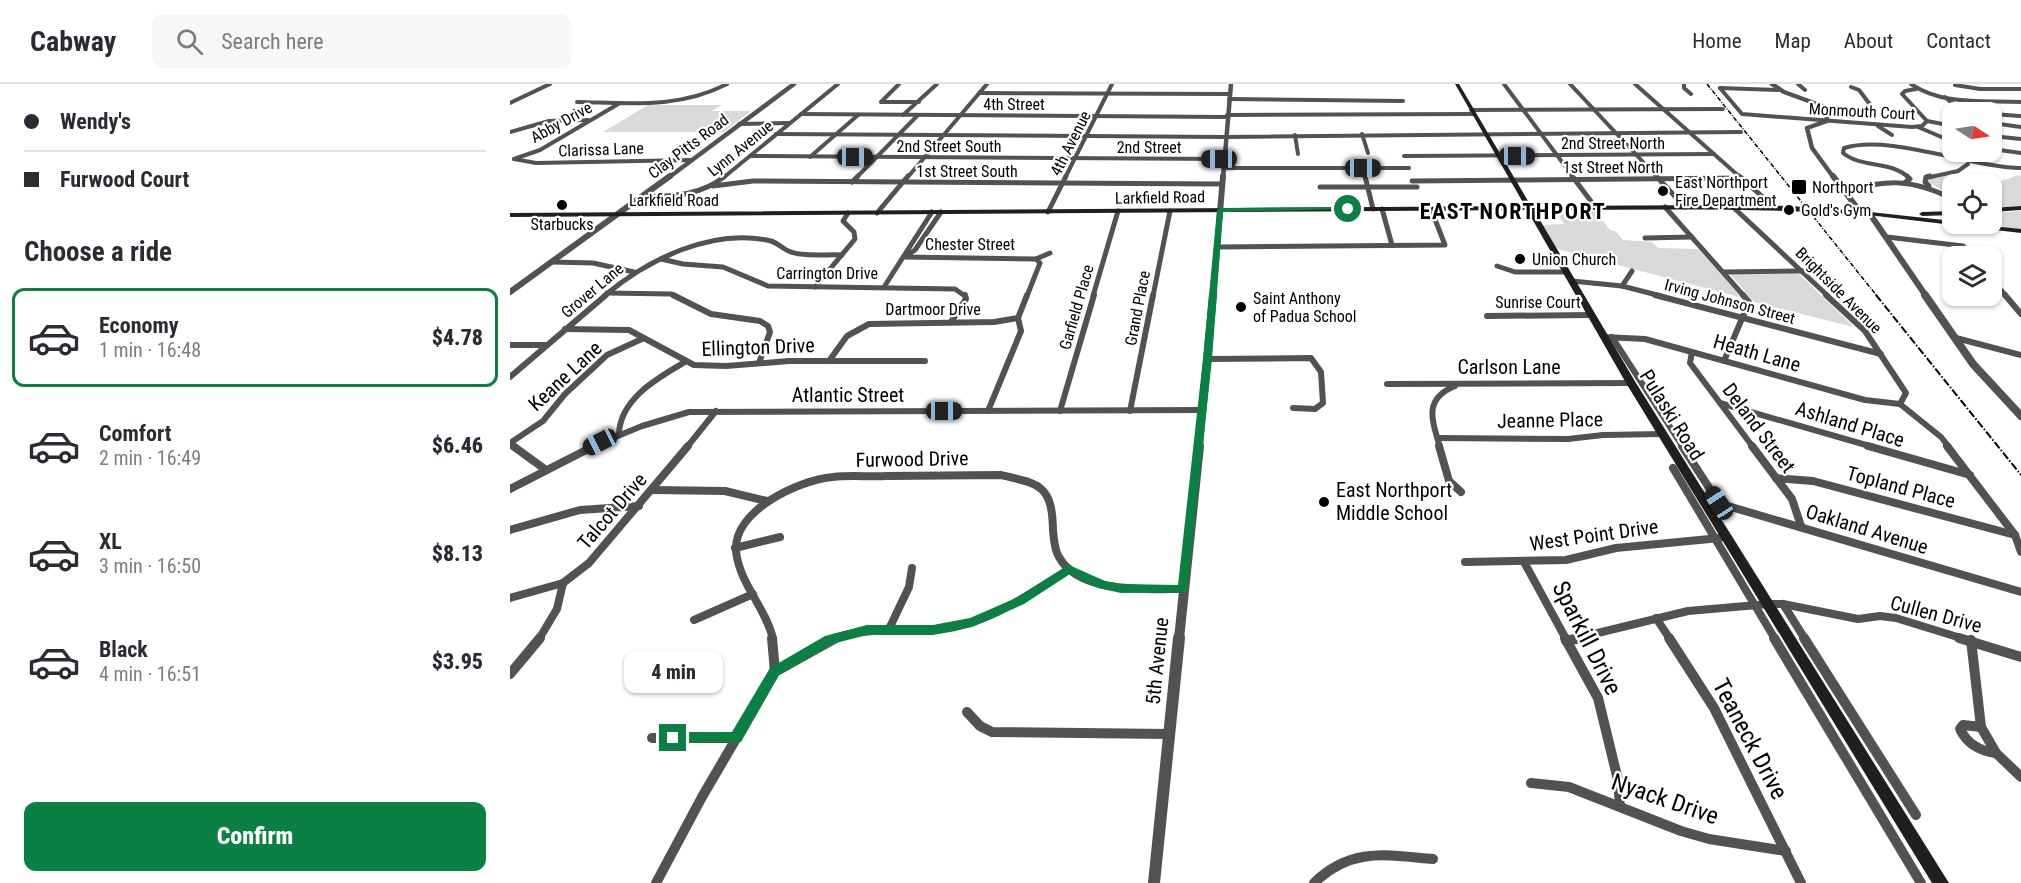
<!DOCTYPE html>
<html lang="en">
<head>
<meta charset="utf-8">
<style>
	:root { --surface:#fff; --page:#f7f7f7; --text:#2b2b33; --muted:#7c7c81; --line:#e1e1e2; --accent:#0b8043 }
	body { margin:0; font-family:"Roboto Condensed",sans-serif; background:var(--page); color:var(--text); height:100vh; display:flex; flex-direction:column; font-size:22px; white-space:nowrap }
	* { box-sizing:border-box; margin:0 }
	p { font-size:20px; color:var(--muted) }
	.icon { flex:none; width:33px; height:33px; fill:none; stroke:currentColor; stroke-width:2; stroke-linecap:round; stroke-linejoin:round }
	.map { position:relative; flex:1; overflow:hidden }
	.drawer { display:flex; flex-direction:column; background:var(--surface); width:510px }
	.drawer>* { flex:none }
	.guide { display:grid; align-content:center; height:132px; padding:0 24px; background:var(--surface) }
	.needle { width:39px; rotate:102deg }
	.fabs { position:absolute; left:1432px; top:18px; display:grid; gap:12px }
	.fabs a { display:grid; place-items:center; width:60px; height:60px; border-radius:12px; background:var(--surface); box-shadow:0 2px 4px #0004; font-size:30px }
	.end { position:absolute; width:27px; height:27px; margin:-14px; border:8px solid #0b8043; background:#fff; box-shadow:0 0 0 3px #fff }
	.from { border-radius:50% }
	.bubble { position:absolute; height:42px; border-radius:12px; background:var(--surface); box-shadow:0 2px 4px #0004; font-size:20px; font-weight:800; line-height:42px; text-align:center }
	.car { position:absolute; width:18px; height:36px; margin:-18px -9px; border-radius:8px; box-shadow:0 0 4px 2px #0007; background:linear-gradient(#222 24%,#8ab4d8 0 40%,#222 0 76%,#8ab4d8 0 86%,#222 0) }
	.guide b { display:flex; align-items:center; gap:21px; height:57px; font-size:22px }
	.guide b+b { border-top:2px solid var(--line) }
	.guide i { width:15px; height:15px; background:var(--text) }
	ul { padding:0; list-style:none }
	li { display:flex; align-items:center; gap:18px; height:99px; margin:0 12px 9px; padding:0 12px; border:3px solid transparent; border-radius:12px }
	li div { flex:1 }
	li b { display:block; font-size:22px }
	li em { font-style:normal; font-weight:800 }
	li.selected { border-color:var(--accent) }
	li>.icon { width:54px; height:54px; stroke-width:1.5 }
	h2 { padding:0 24px; font-size:27px; line-height:72px }
	.cta { display:flex; gap:12px; margin-top:auto; padding:12px 24px }
	.cta a { flex:1; height:69px; border-radius:12px; background:var(--accent); color:#fff; font-size:24px; font-weight:800; line-height:69px; text-align:center }
	header { display:flex; align-items:center; gap:36px; box-sizing:border-box; height:84px; padding:0 30px; background:var(--surface); border-bottom:2px solid var(--line) }
	header strong { font-size:28px }
	nav { display:flex; gap:33px; margin-inline-start:auto; font-size:21px }
	.search { width:420px; height:54px; background:var(--page); display:flex; align-items:center; gap:15px; box-sizing:border-box; padding:0 21px; border-radius:12px; color:var(--muted); font-size:22px }
	main { display:flex; flex:1; min-height:0 }
	.map>svg:first-child { display:block }
	.green { fill:#d9d9d9 }
	.lines { fill:none; stroke-linecap:round; stroke-linejoin:round }
	.minor-far4 { stroke:#525252; stroke-width:4 }
	.minor-far3 { stroke:#525252; stroke-width:5 }
	.minor-far2 { stroke:#525252; stroke-width:6 }
	.minor-far1 { stroke:#525252; stroke-width:8 }
	.minor { stroke:#525252; stroke-width:10 }
	.tertiary-far4 { stroke:#525252; stroke-width:4.5 }
	.tertiary-far3 { stroke:#525252; stroke-width:6 }
	.tertiary-far2 { stroke:#525252; stroke-width:8 }
	.tertiary-far1 { stroke:#525252; stroke-width:10 }
	.tertiary { stroke:#525252; stroke-width:12 }
	.secondary { fill:#1f1f1f; fill-rule:evenodd }
	.rail-far1 { stroke:#000; stroke-width:1.5; stroke-dasharray:4.5 1.5 1 1.5; stroke-linecap:butt }
	.rail { stroke:#000; stroke-width:2; stroke-dasharray:8 2 1.5 2; stroke-linecap:butt }
	.route { fill:#0b8043 }
	.poi-dot { fill:#000; stroke:#fff; stroke-width:2 }
	.labels { text-anchor:middle; stroke-width:4.5; stroke-linejoin:round; paint-order:stroke }
	.far-street-label { font-size:16px; fill:#000; stroke:#fff }
	.far-poi-label { font-size:16px; fill:#000; stroke:#fff; text-anchor:start }
	.street-label { font-size:20px; fill:#000; stroke:#fff }
	.poi-label { font-size:20px; fill:#000; stroke:#fff; text-anchor:start }
	.far-district-label { font-size:22px; font-weight:bold; letter-spacing:1.5px; fill:#000; stroke:#fff }
	.near-street-label { font-size:24px; fill:#000; stroke:#fff }
</style>
</head>
<body>
<header>
<strong>Cabway</strong>
<div class="search"><svg class="icon" aria-label="search" viewBox="0 0 24 24"><circle cx="10" cy="10" r="6"/><path d="M15 15l6 6"/></svg>Search here</div>
<nav><a>Home</a><a>Map</a><a>About</a><a>Contact</a></nav>
</header>
<main>
<section class="drawer">
<div class="guide">
<b><i class="from"></i>Wendy's</b>
<b><i></i>Furwood Court</b>
</div>
<h2>Choose a ride</h2>
<ul>
<li class="selected"><svg class="icon" aria-label="car" viewBox="0 0 24 24"><path d="M5 17H2v-5l4-1 3-4h7l3 4 3 1v5h-3M9 17h6M6 11h13"/><circle cx="7" cy="17" r="2"/><circle cx="17" cy="17" r="2"/></svg><div><b>Economy</b><p>1 min · 16:48</p></div><em>$4.78</em></li>
<li><svg class="icon" aria-label="car" viewBox="0 0 24 24"><path d="M5 17H2v-5l4-1 3-4h7l3 4 3 1v5h-3M9 17h6M6 11h13"/><circle cx="7" cy="17" r="2"/><circle cx="17" cy="17" r="2"/></svg><div><b>Comfort</b><p>2 min · 16:49</p></div><em>$6.46</em></li>
<li><svg class="icon" aria-label="car" viewBox="0 0 24 24"><path d="M5 17H2v-5l4-1 3-4h7l3 4 3 1v5h-3M9 17h6M6 11h13"/><circle cx="7" cy="17" r="2"/><circle cx="17" cy="17" r="2"/></svg><div><b>XL</b><p>3 min · 16:50</p></div><em>$8.13</em></li>
<li><svg class="icon" aria-label="car" viewBox="0 0 24 24"><path d="M5 17H2v-5l4-1 3-4h7l3 4 3 1v5h-3M9 17h6M6 11h13"/><circle cx="7" cy="17" r="2"/><circle cx="17" cy="17" r="2"/></svg><div><b>Black</b><p>4 min · 16:51</p></div><em>$3.95</em></li>
</ul>
<div class="cta"><a>Confirm</a></div>
</section>
<div class="map">
<svg width="1511" height="799" viewBox="0 0 1511 799">
	<rect width="100%" height="100%" fill="#fff"/>
	<g class="green">
		<path d="M138,21H212L202,27H241L214,48H93Z"/>
		<path d="M1448,90C1473,100 1483,102 1508,91L1511,92V122L1482,124V100H1443V113L1417,97L1419,95Z"/>
		<path d="M1085,127L1100,146L1105,147L1113,156L1142,158L1148,164L1188,165L1233,214L1044,164L1032,141L1054,140L1046,128Z"/>
		<path d="M1511,127V146L1496,144L1482,134V129Z"/>
		<path d="M1220,190H1289L1344,243L1244,218Z"/>
	</g>
	<g class="lines">
		<g class="minor-far4">
			<path d="M389,0L371,18H409"/>
			<path d="M994,0L1064,94"/>
			<path d="M1060,0L1148,94"/>
			<path d="M1125,0L1231,94"/>
			<path d="M1174,0V4L1181,10"/>
			<path d="M1288,0L1295,6"/>
			<path d="M1401,0C1433,22 1475,16 1511,18"/>
			<path d="M1445,1L1470,5H1511"/>
			<path d="M1210,4L1232,30L1402,43L1412,42L1417,37L1392,10L1395,7L1406,5"/>
			<path d="M1210,4L1268,6"/>
			<path d="M469,9L719,10"/>
			<path d="M1435,13C1451,31 1489,30 1511,32"/>
			<path d="M719,15L893,17"/>
			<path d="M67,18C119,19 169,25 217,0"/>
			<path d="M0,19L40,0"/>
			<path d="M961,26L1213,25"/>
			<path d="M1316,26L1365,27L1349,6L1341,3"/>
			<path d="M291,30L717,33"/>
			<path d="M393,31L427,0"/>
			<path d="M717,31L963,30"/>
			<path d="M1417,37L1443,42"/>
			<path d="M1482,39L1511,43"/>
			<path d="M229,40L279,39"/>
			<path d="M1368,42L1382,51"/>
			<path d="M1408,43L1443,58"/>
			<path d="M0,48L39,37L78,36"/>
			<path d="M266,50L715,53L1231,48"/>
			<path d="M852,50L858,69"/>
			<path d="M785,51L788,70"/>
			<path d="M1482,52L1511,55"/>
			<path d="M1482,65L1511,69"/>
			<path d="M240,72L713,75"/>
			<path d="M894,72L1204,70"/>
			<path d="M300,73L348,31"/>
			<path d="M4,75L26,79L180,76"/>
			<path d="M4,75L30,66L110,19"/>
			<path d="M713,84H899"/>
			<path d="M853,84L855,94"/>
			<path d="M213,94L328,0"/>
			<path d="M346,94L408,31"/>
			<path d="M397,94L477,0"/>
			<path d="M555,94L602,0"/>
			<path d="M1399,94C1381,76 1353,85 1333,69L1334,64C1381,50 1458,83 1511,84"/>
			<path d="M1416,94L1448,87L1458,80"/>
		</g>
		<g class="minor-far3">
			<path d="M855,92L863,125"/>
			<path d="M1062,92L1086,124"/>
			<path d="M1146,92L1175,123"/>
			<path d="M1229,92L1264,123"/>
			<path d="M902,97L1232,94"/>
			<path d="M342,98L348,92"/>
			<path d="M1394,99L1400,95L1397,92"/>
			<path d="M203,102L243,97L711,100"/>
			<path d="M1419,102L1415,98L1416,93L1420,92"/>
			<path d="M810,103H907"/>
			<path d="M1333,106C1379,97 1399,93 1443,115"/>
			<path d="M132,113C162,112 191,112 215,92"/>
			<path d="M1155,123L1234,212"/>
			<path d="M1223,123L1318,212"/>
			<path d="M872,125L882,161"/>
			<path d="M538,128L556,92"/>
			<path d="M367,129L398,92"/>
			<path d="M1377,153L1453,162L1463,172"/>
			<path d="M1135,154L1182,153"/>
			<path d="M707,163L935,161L921,125"/>
			<path d="M396,172L405,166L431,128"/>
			<path d="M395,173L526,175L530,179L517,212"/>
			<path d="M151,175L173,180L213,183L258,202L445,205L455,212"/>
			<path d="M526,175L540,169"/>
			<path d="M42,178L83,179L124,188"/>
			<path d="M987,182L1005,188H1057"/>
			<path d="M1214,188L1292,187"/>
			<path d="M1482,195L1496,212"/>
			<path d="M1062,197L1112,202L1151,212"/>
			<path d="M1112,202L1122,187"/>
			<path d="M305,203L345,155L344,148L333,137L338,129"/>
			<path d="M374,203L422,128"/>
			<path d="M97,209L161,210L166,212"/>
			<path d="M94,212C137,176 202,143 261,157C268,159 274,166 281,168C293,173 319,170 332,171"/>
			<path d="M583,212L608,127"/>
			<path d="M643,212L660,127"/>
		</g>
		<g class="minor-far2">
			<path d="M163,211L201,230L250,237L258,242L260,248L249,279"/>
			<path d="M1145,211L1371,270"/>
			<path d="M1316,211L1355,247L1396,309L1390,320"/>
			<path d="M1495,211L1511,230"/>
			<path d="M977,232L1080,231"/>
			<path d="M441,238L456,215L455,211"/>
			<path d="M55,245L119,246L184,281L216,282L279,277H415"/>
			<path d="M1094,253L1135,255L1355,316L1390,320"/>
			<path d="M1102,253L1173,363"/>
			<path d="M1446,254L1511,271"/>
			<path d="M0,261H37"/>
			<path d="M1182,268L1180,279L1243,363"/>
			<path d="M698,275L801,274L811,288L813,319L805,325L783,324"/>
			<path d="M319,277L337,252L359,240L484,238L508,234"/>
			<path d="M1214,277L1239,218L1233,211"/>
			<path d="M0,293L96,211"/>
			<path d="M877,300L1121,299"/>
			<path d="M1210,319L1363,363"/>
			<path d="M1390,320L1431,353L1439,363"/>
			<path d="M478,327L511,247L508,234L517,211"/>
			<path d="M550,327L584,211"/>
			<path d="M620,327L643,211"/>
			<path d="M109,349C111,314 148,294 175,278"/>
			<path d="M928,354L1058,355L1093,351L1152,350"/>
			<path d="M5,363L0,359L33,337L55,310L97,271L134,254"/>
			<path d="M81,363L132,342L179,328L692,326"/>
			<path d="M177,363L206,327"/>
			<path d="M930,363C922,336 913,315 945,302"/>
		</g>
		<g class="minor-far1">
			<path d="M3,362L36,386"/>
			<path d="M929,362L939,397L951,408"/>
			<path d="M1172,362L1209,419"/>
			<path d="M1242,362L1282,415L1291,442"/>
			<path d="M1358,362L1460,391"/>
			<path d="M1437,362L1505,451L1511,468"/>
			<path d="M1163,384L1265,555"/>
			<path d="M1266,394L1303,397L1505,451"/>
			<path d="M0,405L84,362"/>
			<path d="M143,406L215,407L257,417"/>
			<path d="M1194,415L1511,508"/>
			<path d="M0,446L70,426L129,422"/>
			<path d="M225,464L270,453"/>
			<path d="M955,478L1056,476L1106,464L1210,454"/>
			<path d="M1014,478L1056,555"/>
			<path d="M0,514L53,499L79,479L178,362"/>
			<path d="M1273,520L1295,555"/>
			<path d="M1146,534L1160,555"/>
			<path d="M184,536L243,510"/>
			<path d="M379,545L399,503L402,484"/>
			<path d="M29,555L47,525L53,499"/>
			<path d="M263,555C256,524 229,499 226,467C223,427 288,396 323,393C340,391 359,393 377,392C415,392 453,391 491,391C531,400 542,402 543,446C544,455 544,465 549,473C569,510 637,505 673,505"/>
			<path d="M321,555C358,543 385,548 422,546C474,543 517,512 559,485"/>
			<path d="M1063,555L1178,527L1259,520H1273L1348,535L1370,532L1386,534L1454,555"/>
		</g>
		<g class="minor">
			<path d="M262,554L265,588"/>
			<path d="M1055,554L1088,614L1108,696L1110,723"/>
			<path d="M1159,554L1204,624L1291,799"/>
			<path d="M1264,554L1411,799"/>
			<path d="M1294,554L1406,731"/>
			<path d="M1449,554L1511,573"/>
			<path d="M1461,556L1471,643L1486,669L1511,693"/>
			<path d="M1056,557L1070,554"/>
			<path d="M0,590L30,554"/>
			<path d="M457,628L470,642L482,648L658,650"/>
			<path d="M1471,643L1453,641L1450,645C1457,660 1470,667 1486,669"/>
			<path d="M142,654H226"/>
			<path d="M1021,699L1059,703L1171,747L1199,755L1276,767"/>
			<path d="M146,799L192,713L265,588L326,554"/>
			<path d="M804,799C841,763 876,771 923,775"/>
		</g>
		<g class="tertiary-far4">
			<path d="M1262,0L1274,8L1315,23L1317,37L1297,44L1302,64L1324,94"/>
			<path d="M158,94L284,0"/>
			<path d="M713,94L721,0"/>
		</g>
		<g class="tertiary-far3">
			<path d="M1323,92L1351,129L1360,130L1416,212"/>
			<path d="M0,208L160,92"/>
			<path d="M703,212L713,92"/>
		</g>
		<g class="tertiary-far2">
			<path d="M1415,211L1463,280L1511,332"/>
			<path d="M689,363L703,211"/>
		</g>
		<path class="tertiary-far1" d="M669,555L689,362"/>
		<path class="tertiary" d="M644,799L669,554"/>
		<g class="secondary">
			<path d="M945,0H949L1021,122L1223,121L1280,122L1351,127L1354,129L1351,131C1242,123 1133,126 1024,126L1126,299L1439,799H1422L1116,299L1017,126L0,133V129L1015,122Z"/>
			<path d="M1511,122V126L1482,128V124Z"/>
			<path d="M1443,127V131L1412,132L1409,130L1412,128Z"/>
			<path d="M1360,128L1443,137V140H1463L1511,145V149L1358,131L1357,130Z"/>
		</g>
		<path class="rail-far1" d="M1197,0L1367,212"/>
		<path class="rail" d="M1366,211L1511,391"/>
	</g>
	<path class="route" d="M710,124L838,123L841,125L713,128L702,275L677,508L611,509L588,504L560,490L514,520L462,543L423,551H357L322,560L269,591L231,658H158L156,654L158,650L163,648H222L260,584L315,552L357,541H423L460,534L506,514L559,481L595,497L611,500L668,501L693,275L707,126Z"/>
	<g class="poi-dot">
		<rect x="1281" y="95" width="16" height="16" rx="3"/>
		<circle cx="1153" cy="107" r="6"/>
		<circle cx="52" cy="121" r="6"/>
		<circle cx="1279" cy="126" r="6"/>
		<circle cx="1010" cy="175" r="6"/>
		<circle cx="731" cy="223" r="6"/>
		<circle cx="814" cy="418" r="6"/>
	</g>
	<g class="labels">
		<g class="far-street-label">
			<text x="504" y="26">4th Street</text>
			<text transform="translate(1352 27) rotate(3)" y="6">Monmouth Court</text>
			<text transform="translate(51 38) rotate(-29)" y="6">Abby Drive</text>
			<text transform="translate(560 59) rotate(-63)" y="6">4th Avenue</text>
			<text x="1103" y="65">2nd Street North</text>
			<text transform="translate(178 62) rotate(-37)" y="6">Clay Pitts Road</text>
			<text x="439" y="68">2nd Street South</text>
			<text x="639" y="69">2nd Street</text>
			<text transform="translate(230 64) rotate(-39)" y="6">Lynn Avenue</text>
			<text transform="translate(91 65) rotate(-2)" y="6">Clarissa Lane</text>
			<text x="1103" y="89">1st Street North</text>
			<text x="457" y="93">1st Street South</text>
			<text transform="translate(650 113) rotate(-1)" y="6">Larkfield Road</text>
			<text x="164" y="122">Larkfield Road</text>
			<text x="460" y="166">Chester Street</text>
			<text x="317" y="195">Carrington Drive</text>
			<text transform="translate(82 206) rotate(-40)" y="6">Grover Lane</text>
			<text transform="translate(1329 206) rotate(45)" y="6">Brightside Avenue</text>
			<text transform="translate(1220 217) rotate(15)" y="6">Irving Johnson Street</text>
			<text x="1028" y="224">Sunrise Court</text>
			<text transform="translate(566 223) rotate(-74)" y="6">Garfield Place</text>
			<text transform="translate(627 224) rotate(-79)" y="6">Grand Place</text>
			<text x="423" y="231">Dartmoor Drive</text>
		</g>
		<g class="far-poi-label">
			<text x="1165" y="104">East Northport<tspan x="1165" dy="18">Fire Department</tspan></text>
			<text x="1302" y="109">Northport</text>
			<text x="1291" y="132">Gold's Gym</text>
			<text x="52" y="146" text-anchor="middle">Starbucks</text>
			<text x="1022" y="181">Union Church</text>
			<text x="743" y="220">Saint Anthony<tspan x="743" dy="18">of Padua School</tspan></text>
		</g>
		<g class="street-label">
			<text transform="translate(248 263) rotate(-2)" y="7">Ellington Drive</text>
			<text transform="translate(1247 269) rotate(16)" y="7">Heath Lane</text>
			<text x="999" y="290">Carlson Lane</text>
			<text transform="translate(55 292) rotate(-43)" y="7">Keane Lane</text>
			<text x="338" y="318">Atlantic Street</text>
			<text transform="translate(1162 331) rotate(58)" y="7">Pulaski Road</text>
			<text transform="translate(1040 336) rotate(-1)" y="7">Jeanne Place</text>
			<text transform="translate(1340 340) rotate(17)" y="7">Ashland Place</text>
			<text transform="translate(1249 344) rotate(53)" y="7">Deland Street</text>
			<text transform="translate(402 375) rotate(-1)" y="7">Furwood Drive</text>
			<text transform="translate(1391 403) rotate(15)" y="7">Topland Place</text>
			<text transform="translate(102 427) rotate(-49)" y="7">Talcot Drive</text>
			<text transform="translate(1357 445) rotate(17)" y="7">Oakland Avenue</text>
			<text transform="translate(1084 451) rotate(-8)" y="7">West Point Drive</text>
			<text transform="translate(1426 530) rotate(15)" y="7">Cullen Drive</text>
			<text transform="translate(647 577) rotate(-84)" y="7">5th Avenue</text>
		</g>
		<g class="poi-label">
			<text x="826" y="413">East Northport<tspan x="826" dy="23">Middle School</tspan></text>
		</g>
		<g class="far-district-label">
			<text x="1003" y="135">EAST NORTHPORT</text>
		</g>
		<g class="near-street-label">
			<text transform="translate(1077 554) rotate(63)" y="8">Sparkill Drive</text>
			<text transform="translate(1240 655) rotate(62)" y="8">Teaneck Drive</text>
			<text transform="translate(1155 715) rotate(19)" y="8">Nyack Drive</text>
		</g>
	</g>
</svg>
<div class="fabs">
<a><svg class="needle" viewBox="-14 -14 28 28"><path d="M0-13l5 13h-10z" fill="#e53935"/><path d="M0 13l5-13h-10z" fill="#7c7c81"/></svg></a>
<a><svg class="icon" aria-label="locate" viewBox="0 0 24 24"><circle cx="12" cy="12" r="6"/><path d="M12 2v4M12 18v4M2 12h4M18 12h4"/></svg></a>
<a><svg class="icon" aria-label="layers" viewBox="0 0 24 24"><path d="M12 4l9 5-9 5-9-5zM3 14l9 5 9-5"/></svg></a>
</div>
<i class="end from" style="left:838px;top:125px"></i>
<i class="end" style="left:163px;top:654px"></i>
<div class="bubble" style="left:114px;top:567px;width:99px">4 min</div>
<i class="car" style="left:1007px;top:72px;rotate:90deg"></i>
<i class="car" style="left:345px;top:73px;rotate:90deg"></i>
<i class="car" style="left:709px;top:75px;rotate:270deg"></i>
<i class="car" style="left:853px;top:84px;rotate:90deg"></i>
<i class="car" style="left:434px;top:327px;rotate:90deg"></i>
<i class="car" style="left:90px;top:358px;rotate:243deg"></i>
<i class="car" style="left:1209px;top:419px;rotate:327deg"></i>
</div>
</main>
</body>
</html>
